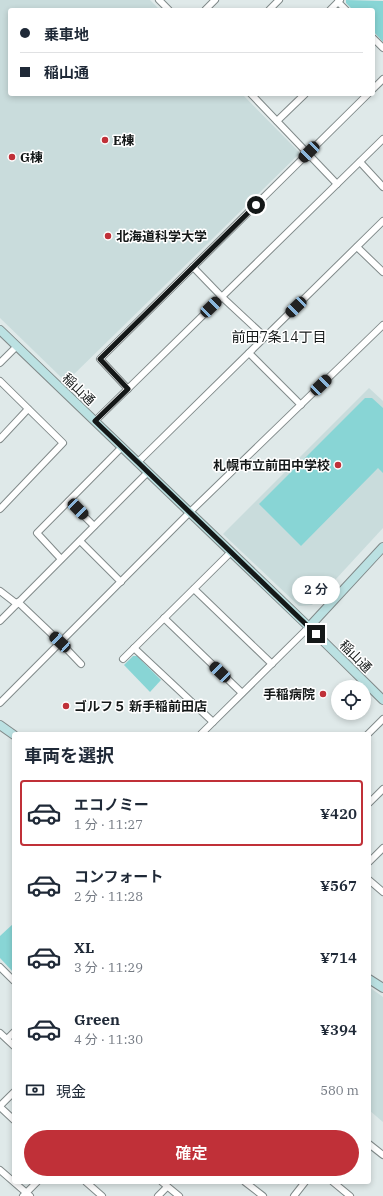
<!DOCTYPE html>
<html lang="ja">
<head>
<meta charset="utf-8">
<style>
	:root { --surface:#fff; --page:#f2f2f3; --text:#1f2937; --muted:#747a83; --line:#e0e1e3; --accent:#c03038 }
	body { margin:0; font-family:"IBM Plex Serif","Noto Sans JP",serif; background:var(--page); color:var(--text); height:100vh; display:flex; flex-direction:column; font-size:15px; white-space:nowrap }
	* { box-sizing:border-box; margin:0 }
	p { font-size:13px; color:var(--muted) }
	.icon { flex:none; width:22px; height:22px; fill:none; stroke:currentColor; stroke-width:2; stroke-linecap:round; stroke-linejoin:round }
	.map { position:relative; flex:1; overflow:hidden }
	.drawer { position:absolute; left:12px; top:732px; width:359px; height:452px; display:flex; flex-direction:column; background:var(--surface); border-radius:4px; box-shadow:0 2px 6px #0003 }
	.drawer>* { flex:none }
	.banner { position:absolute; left:8px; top:8px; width:367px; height:88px; border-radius:4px; box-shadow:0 2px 6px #0003; display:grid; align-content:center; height:88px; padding:0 12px; background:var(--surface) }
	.buttons { position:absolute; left:331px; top:680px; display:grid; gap:8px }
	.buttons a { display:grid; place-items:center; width:40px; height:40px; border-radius:50%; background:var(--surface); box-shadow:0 2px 6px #0003; font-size:20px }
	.end { position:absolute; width:18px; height:18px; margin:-9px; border:5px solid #141818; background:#fff; box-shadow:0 0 0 2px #fff }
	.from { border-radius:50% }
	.bubble { position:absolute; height:28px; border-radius:14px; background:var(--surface); box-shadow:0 2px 6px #0003; font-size:13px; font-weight:600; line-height:28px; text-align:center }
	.car { position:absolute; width:12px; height:24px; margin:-12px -6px; border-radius:5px; box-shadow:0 0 3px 1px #0007; background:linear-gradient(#222 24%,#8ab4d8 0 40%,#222 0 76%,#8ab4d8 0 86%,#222 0) }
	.banner b { display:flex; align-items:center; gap:14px; height:38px; font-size:15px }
	.banner b+b { border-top:1px solid var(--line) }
	.banner i { width:10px; height:10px; background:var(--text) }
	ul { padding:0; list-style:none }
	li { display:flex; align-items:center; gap:12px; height:66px; margin:0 8px 6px; padding:0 4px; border:2px solid transparent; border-radius:4px }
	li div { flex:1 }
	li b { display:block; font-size:15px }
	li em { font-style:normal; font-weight:600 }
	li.on { border-color:var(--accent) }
	li>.icon { width:36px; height:36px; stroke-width:1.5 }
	h2 { padding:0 12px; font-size:18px; line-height:48px }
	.pay { display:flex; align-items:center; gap:10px; height:44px; padding:0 12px; font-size:15px }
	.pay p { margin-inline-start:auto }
	.action { display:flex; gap:8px; margin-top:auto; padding:8px 12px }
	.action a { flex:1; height:46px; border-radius:24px; background:var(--accent); color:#fff; font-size:16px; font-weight:600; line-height:46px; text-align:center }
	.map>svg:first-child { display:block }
	.built { fill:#c9dcdc }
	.green { fill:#88d5d5 }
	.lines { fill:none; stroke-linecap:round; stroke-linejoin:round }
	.street-casing { stroke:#818a8a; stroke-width:8 }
	.secondary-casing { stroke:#818a8a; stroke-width:10 }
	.street { stroke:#fff; stroke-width:6 }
	.secondary { stroke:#bbe1e2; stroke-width:8 }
	.route { stroke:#141818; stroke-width:5 }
	.poi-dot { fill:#c03038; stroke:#fff; stroke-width:1.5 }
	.labels { text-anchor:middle; stroke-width:3; stroke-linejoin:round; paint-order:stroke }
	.poi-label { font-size:13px; font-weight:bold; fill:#141818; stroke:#fff; text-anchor:start }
	.street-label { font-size:13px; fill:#141818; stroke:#fff }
	.neighbourhood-label { font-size:14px; fill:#141818; stroke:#fff }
</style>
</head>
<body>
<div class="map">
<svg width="383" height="1196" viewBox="0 0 383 1196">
	<rect width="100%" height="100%" fill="#dfe9e9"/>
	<g class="built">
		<path d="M0,0H150L160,10H10V94H242L299,152V154L66,382L0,318Z"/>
		<path d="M369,388L383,401V528L312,605L299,606L223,534Z"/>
		<path d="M369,987L383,997V1122L369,1110Z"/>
	</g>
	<g class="green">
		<path d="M346,0L383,1V42L373,31V10H353L346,3Z"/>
		<path d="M365,398H372L383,408V473L378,468L301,546L259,504Z"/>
		<path d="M133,656H137L161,680L150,692L124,665Z"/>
		<path d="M14,923V973L0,958V936Z"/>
	</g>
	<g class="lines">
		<defs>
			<g id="street">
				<path d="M159,0L169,10"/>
				<path d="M338,2L346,10"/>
				<path d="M205,10L215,0"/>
				<path d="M269,10L279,0"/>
				<path d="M330,10L340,0"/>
				<path d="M373,38L383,48"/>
				<path d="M373,89L383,79"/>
				<path d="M251,94L337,184"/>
				<path d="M277,121L305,94"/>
				<path d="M360,162L383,187"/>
				<path d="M357,247L383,272"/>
				<path d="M193,267L222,297L265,337"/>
				<path d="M249,353L301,405"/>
				<path d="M0,363L17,346"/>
				<path d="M0,381L63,443L0,509"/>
				<path d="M128,389L100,359L368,94"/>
				<path d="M95,421L383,139"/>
				<path d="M0,439L28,409"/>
				<path d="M138,462L383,221"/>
				<path d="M69,501L94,526"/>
				<path d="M80,541L121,582"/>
				<path d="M61,559L37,533L122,447"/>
				<path d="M194,589L272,664"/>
				<path d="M0,591L17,604"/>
				<path d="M18,602L60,642L81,664"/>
				<path d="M164,618L242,693"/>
				<path d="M0,621L148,472"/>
				<path d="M134,648L213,722"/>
				<path d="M123,659L231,552"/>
				<path d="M0,703L190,512L383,325"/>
				<path d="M201,734L309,627"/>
				<path d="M368,734L383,719"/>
				<path d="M369,803L383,789"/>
				<path d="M369,862L383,848"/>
				<path d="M369,880L383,892"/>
				<path d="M0,967L14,981"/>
				<path d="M0,1033L14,1046"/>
				<path d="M7,1039L14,1032"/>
				<path d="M0,1106L14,1092"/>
				<path d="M0,1107L14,1120"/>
				<path d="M369,1144L383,1155"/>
				<path d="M0,1170L30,1196"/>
				<path d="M86,1182L102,1196"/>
				<path d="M162,1182L179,1196"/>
				<path d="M245,1182L263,1196"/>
				<path d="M333,1182L350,1196"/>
				<path d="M23,1196L37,1182"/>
				<path d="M158,1196L167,1187"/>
				<path d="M294,1196L305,1182"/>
			</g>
			<g id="secondary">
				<path d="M0,330L309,627L383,700"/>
				<path d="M309,627L383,547"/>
				<path d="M0,725L14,735"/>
				<path d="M369,979L383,988"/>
			</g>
		</defs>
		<use href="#street" class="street-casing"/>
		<use href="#secondary" class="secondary-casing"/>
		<use href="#street" class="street"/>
		<use href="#secondary" class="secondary"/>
	</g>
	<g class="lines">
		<path class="route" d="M256,205L100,359L128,389L95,421L316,634"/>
	</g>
	<g class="poi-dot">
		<circle cx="105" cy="140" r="4"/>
		<circle cx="12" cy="157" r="4"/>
		<circle cx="108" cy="236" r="4"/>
		<circle cx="338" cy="465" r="4"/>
		<circle cx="323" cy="694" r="4"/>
		<circle cx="66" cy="706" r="4"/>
	</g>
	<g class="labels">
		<g class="poi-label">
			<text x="113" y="145">E棟</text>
			<text x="20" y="162">G棟</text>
			<text x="116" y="241">北海道科学大学</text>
			<text x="330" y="470" text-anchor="end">札幌市立前田中学校</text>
			<text x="315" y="699" text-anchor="end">手稲病院</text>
			<text x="74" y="711">ゴルフ５ 新手稲前田店</text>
		</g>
		<g class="street-label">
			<text transform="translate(79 389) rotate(44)" y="5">稲山通</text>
			<text transform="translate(356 656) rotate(45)" y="5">稲山通</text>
		</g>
		<g class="neighbourhood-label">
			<text x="279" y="342">前田7条14丁目</text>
		</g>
	</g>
</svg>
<div class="buttons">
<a><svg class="icon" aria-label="locate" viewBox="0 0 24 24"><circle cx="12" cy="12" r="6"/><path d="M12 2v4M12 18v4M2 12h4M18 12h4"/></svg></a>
</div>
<i class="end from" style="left:256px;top:205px"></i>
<i class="end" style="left:316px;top:634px"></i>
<div class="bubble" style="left:292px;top:576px;width:48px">2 分</div>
<i class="car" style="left:309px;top:152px;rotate:225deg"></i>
<i class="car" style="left:211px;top:307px;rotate:46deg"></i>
<i class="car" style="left:296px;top:307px;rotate:226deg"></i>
<i class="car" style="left:321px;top:385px;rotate:46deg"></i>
<i class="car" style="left:78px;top:509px;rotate:136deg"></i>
<i class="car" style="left:60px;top:642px;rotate:313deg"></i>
<i class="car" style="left:220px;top:672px;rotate:314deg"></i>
<div class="banner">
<b><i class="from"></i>乗車地</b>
<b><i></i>稲山通</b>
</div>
<section class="drawer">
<h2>車両を選択</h2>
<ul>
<li class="on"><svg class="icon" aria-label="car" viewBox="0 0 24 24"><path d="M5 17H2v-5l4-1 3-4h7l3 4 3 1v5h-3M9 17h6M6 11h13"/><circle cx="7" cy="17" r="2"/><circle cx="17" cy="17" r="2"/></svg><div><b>エコノミー</b><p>1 分 · 11:27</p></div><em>¥420</em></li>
<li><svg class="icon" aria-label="car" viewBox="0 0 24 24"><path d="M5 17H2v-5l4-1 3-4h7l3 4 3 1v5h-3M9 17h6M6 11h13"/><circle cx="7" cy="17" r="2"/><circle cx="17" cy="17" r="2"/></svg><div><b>コンフォート</b><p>2 分 · 11:28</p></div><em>¥567</em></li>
<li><svg class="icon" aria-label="car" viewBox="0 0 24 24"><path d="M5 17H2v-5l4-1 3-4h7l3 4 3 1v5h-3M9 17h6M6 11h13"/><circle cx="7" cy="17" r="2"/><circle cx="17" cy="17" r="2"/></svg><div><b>XL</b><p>3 分 · 11:29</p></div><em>¥714</em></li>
<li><svg class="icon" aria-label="car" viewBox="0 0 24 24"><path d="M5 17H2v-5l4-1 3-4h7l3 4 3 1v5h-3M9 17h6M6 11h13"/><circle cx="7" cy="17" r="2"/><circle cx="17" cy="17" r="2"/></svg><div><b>Green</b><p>4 分 · 11:30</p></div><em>¥394</em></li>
</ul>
<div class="pay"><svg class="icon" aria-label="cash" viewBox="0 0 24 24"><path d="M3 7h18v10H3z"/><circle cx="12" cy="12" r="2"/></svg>現金<p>580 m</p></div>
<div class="action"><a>確定</a></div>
</section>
</div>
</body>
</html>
